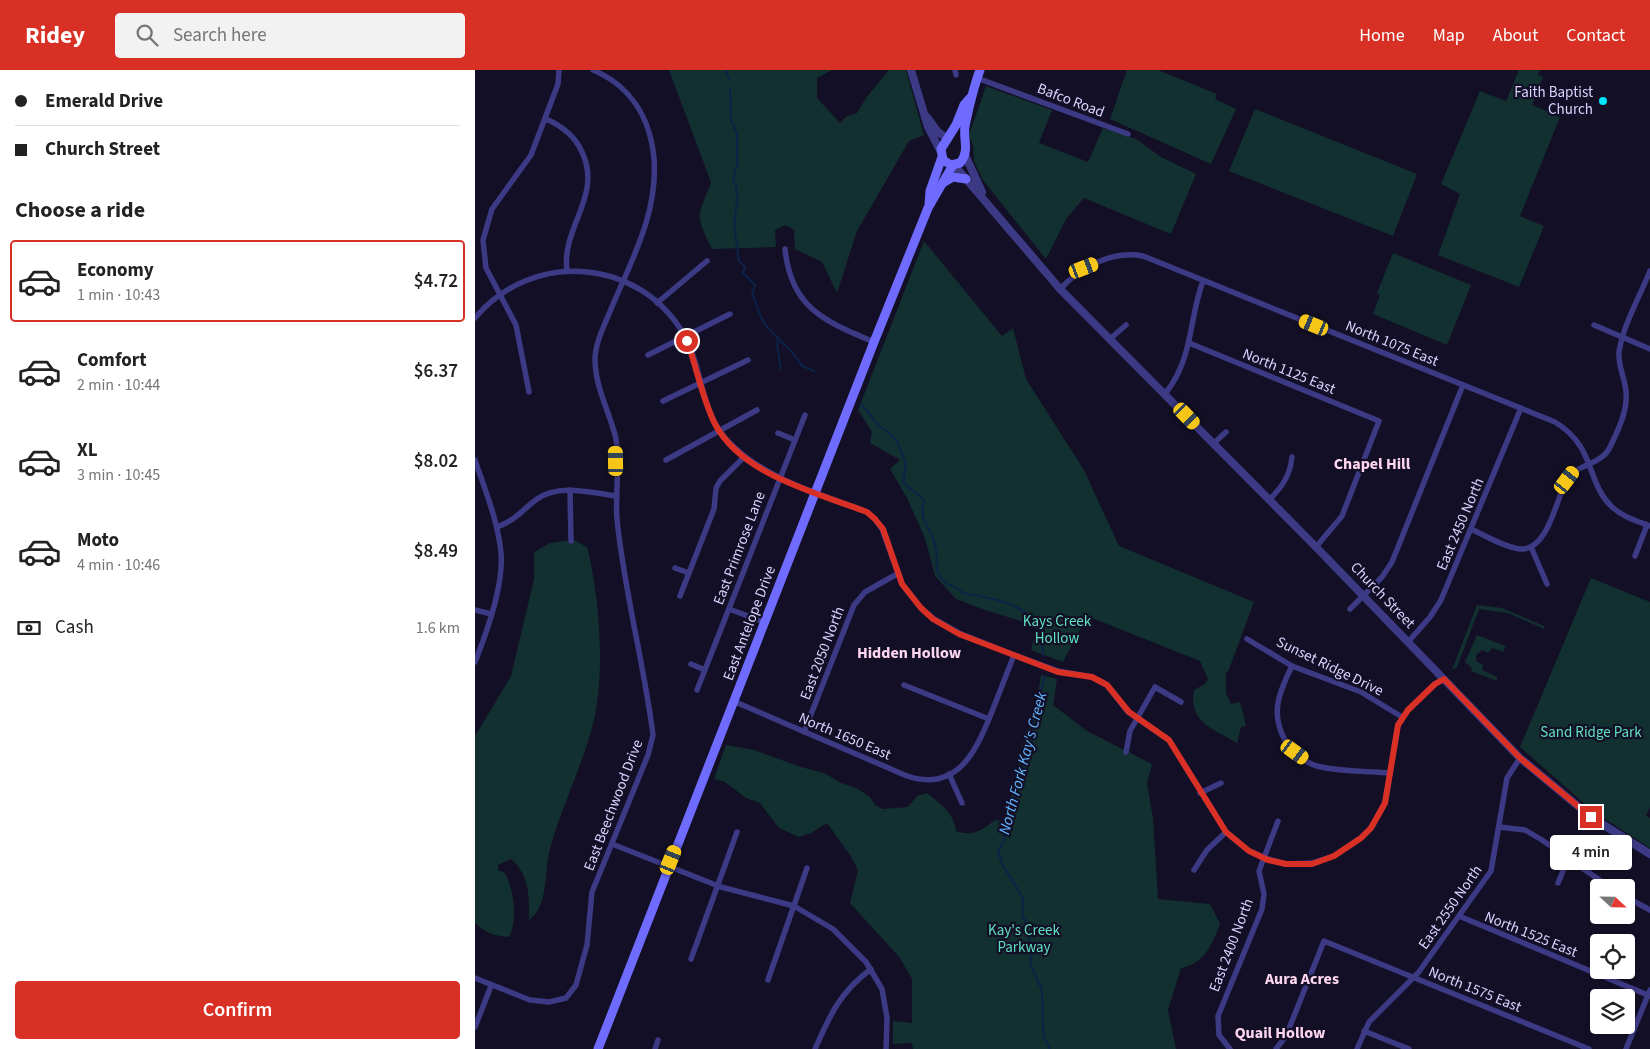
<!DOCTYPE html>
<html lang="en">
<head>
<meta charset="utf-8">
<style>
	:root { --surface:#fff; --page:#f2f2f2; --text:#222; --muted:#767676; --line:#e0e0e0; --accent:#d93025 }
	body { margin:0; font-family:"Source Sans 3",sans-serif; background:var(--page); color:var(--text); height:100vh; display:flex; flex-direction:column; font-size:19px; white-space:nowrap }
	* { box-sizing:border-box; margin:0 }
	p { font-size:16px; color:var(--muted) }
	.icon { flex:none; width:28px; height:28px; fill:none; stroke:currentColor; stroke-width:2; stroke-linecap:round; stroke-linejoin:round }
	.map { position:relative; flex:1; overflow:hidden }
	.panel { display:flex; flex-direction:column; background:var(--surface); width:475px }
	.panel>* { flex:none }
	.banner { display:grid; align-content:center; height:110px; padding:0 15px; background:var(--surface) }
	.needle { width:32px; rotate:112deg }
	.fabs { position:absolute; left:1115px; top:809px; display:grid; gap:10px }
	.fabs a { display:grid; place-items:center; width:45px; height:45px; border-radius:5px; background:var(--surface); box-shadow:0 1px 4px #0004; font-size:25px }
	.end { position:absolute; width:22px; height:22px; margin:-11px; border:6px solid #d93025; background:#fff; box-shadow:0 0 0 2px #fff }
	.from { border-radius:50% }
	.bubble { position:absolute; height:35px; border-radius:5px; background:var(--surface); box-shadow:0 1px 4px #0004; font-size:16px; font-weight:600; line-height:35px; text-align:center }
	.car { position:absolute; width:15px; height:30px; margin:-15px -8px; border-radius:6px; box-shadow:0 0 4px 1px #0007; background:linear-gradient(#f5c518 24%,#345 0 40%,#f5c518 0 76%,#345 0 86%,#f5c518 0) }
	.banner b { display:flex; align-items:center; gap:18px; height:48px; font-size:19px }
	.banner b+b { border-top:1px solid var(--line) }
	.banner i { width:12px; height:12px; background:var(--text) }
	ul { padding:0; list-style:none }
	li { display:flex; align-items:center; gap:15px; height:82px; margin:0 10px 8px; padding:0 5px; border:2px solid transparent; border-radius:5px }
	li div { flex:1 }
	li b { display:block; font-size:19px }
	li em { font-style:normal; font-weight:600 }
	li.selected { border-color:var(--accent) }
	li>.icon { width:45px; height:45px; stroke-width:1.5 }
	h2 { padding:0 15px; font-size:22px; line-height:60px }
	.pay { display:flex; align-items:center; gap:12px; height:55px; padding:0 15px; font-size:19px }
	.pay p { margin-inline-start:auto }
	.action { display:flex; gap:10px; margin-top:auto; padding:10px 15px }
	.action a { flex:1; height:58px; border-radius:5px; background:var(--accent); color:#fff; font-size:20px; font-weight:600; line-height:58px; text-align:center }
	header { display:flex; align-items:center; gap:30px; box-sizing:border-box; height:70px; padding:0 25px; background:var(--accent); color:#fff }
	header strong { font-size:24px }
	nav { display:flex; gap:28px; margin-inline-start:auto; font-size:18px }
	.search { width:350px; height:45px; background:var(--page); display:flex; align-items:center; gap:12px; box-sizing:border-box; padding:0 18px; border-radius:5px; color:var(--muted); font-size:19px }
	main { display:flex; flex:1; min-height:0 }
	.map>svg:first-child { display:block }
	.green { fill:#12302f }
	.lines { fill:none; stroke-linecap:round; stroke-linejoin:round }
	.stream { stroke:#0c2248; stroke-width:2 }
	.minor { stroke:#3d3a85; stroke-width:5.5 }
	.tertiary { stroke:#3d3a85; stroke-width:8 }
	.secondary { stroke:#6f6bff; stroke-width:9 }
	.route { stroke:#d93025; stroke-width:6 }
	.poi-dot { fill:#00e5ff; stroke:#130f26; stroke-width:2 }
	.labels { text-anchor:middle; stroke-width:4.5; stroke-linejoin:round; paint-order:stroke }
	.poi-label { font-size:15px; fill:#d9d4ff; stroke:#130f26; text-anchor:end }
	.street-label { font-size:15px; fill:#d9d4ff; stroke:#130f26 }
	.park-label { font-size:15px; fill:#5fe0c0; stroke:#130f26 }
	.neighbourhood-label { font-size:16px; font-weight:bold; fill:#ffd6f0; stroke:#130f26 }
	.water-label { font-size:16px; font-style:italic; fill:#62b6ff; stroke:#130f26 }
</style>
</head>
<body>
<header>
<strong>Ridey</strong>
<div class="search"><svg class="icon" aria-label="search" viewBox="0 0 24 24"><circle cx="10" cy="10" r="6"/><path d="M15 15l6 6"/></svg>Search here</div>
<nav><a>Home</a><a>Map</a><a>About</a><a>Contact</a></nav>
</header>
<main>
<section class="panel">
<div class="banner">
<b><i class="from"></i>Emerald Drive</b>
<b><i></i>Church Street</b>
</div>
<h2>Choose a ride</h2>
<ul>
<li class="selected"><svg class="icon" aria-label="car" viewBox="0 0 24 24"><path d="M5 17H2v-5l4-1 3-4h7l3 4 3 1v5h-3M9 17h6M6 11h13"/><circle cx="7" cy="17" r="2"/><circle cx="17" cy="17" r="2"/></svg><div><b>Economy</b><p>1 min · 10:43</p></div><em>$4.72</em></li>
<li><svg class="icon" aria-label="car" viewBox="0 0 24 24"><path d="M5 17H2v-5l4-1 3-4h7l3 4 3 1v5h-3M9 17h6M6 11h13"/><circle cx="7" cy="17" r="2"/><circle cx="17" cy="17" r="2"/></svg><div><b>Comfort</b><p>2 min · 10:44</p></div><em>$6.37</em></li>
<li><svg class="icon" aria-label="car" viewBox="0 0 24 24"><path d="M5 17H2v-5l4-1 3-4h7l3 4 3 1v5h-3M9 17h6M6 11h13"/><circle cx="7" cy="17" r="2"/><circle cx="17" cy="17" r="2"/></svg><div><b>XL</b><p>3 min · 10:45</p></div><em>$8.02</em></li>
<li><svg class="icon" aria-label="car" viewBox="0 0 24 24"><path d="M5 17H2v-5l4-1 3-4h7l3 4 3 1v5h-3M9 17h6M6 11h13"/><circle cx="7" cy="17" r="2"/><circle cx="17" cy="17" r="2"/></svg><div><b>Moto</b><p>4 min · 10:46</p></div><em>$8.49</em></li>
</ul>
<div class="pay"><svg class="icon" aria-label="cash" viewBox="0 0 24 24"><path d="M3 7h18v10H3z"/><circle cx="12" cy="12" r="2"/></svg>Cash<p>1.6 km</p></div>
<div class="action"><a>Confirm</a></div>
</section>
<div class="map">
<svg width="1175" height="979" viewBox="0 0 1175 979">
	<rect width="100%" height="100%" fill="#130f26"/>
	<g class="green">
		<path d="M194,0H357L342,8V28L365,53L372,46L382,43L391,28L414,0H431L449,65L434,71L382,161L362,223L347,192L320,179L319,160L310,155L300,160L301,177L237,179C219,143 223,148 236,112Z"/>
		<path d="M652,0H683L742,24L740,29L761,39L736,94L635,49Z"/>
		<path d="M1044,0H1065L1063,5L1068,7L1057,35L1085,47L1045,146L1069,156L1044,217L963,185L985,124L966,114L1005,21L1031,31Z"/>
		<path d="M511,16L577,40L564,73L613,92L628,58L661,69L686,87L721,104L696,164L609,128L591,149L571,189L507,109L499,91L498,76L494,65Z"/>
		<path d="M780,39L942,104L918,166L754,101Z"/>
		<path d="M449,171L527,266L538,258L551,309L609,400L644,476L779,532L753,602L751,601V623L756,634L765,632L771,656L766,657L762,673C739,659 713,653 719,620L730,614L733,609L725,591L612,546L588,592L556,580L562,556L507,539L481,529L460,506L450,468L432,428L415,399L425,390L395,373L397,362L383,340Z"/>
		<path d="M918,183L996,215L972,275L898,244L905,225L902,223Z"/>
		<path d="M99,470L112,477C125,527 131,608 117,658C106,699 86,738 75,779C69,801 74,836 54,850C54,827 55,805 36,789L23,795V800L30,803C39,820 43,850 34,867C19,866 11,863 0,853V666L36,606L59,509V482L75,473Z"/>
		<path d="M1116,508L1175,532V737L1171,746L1175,748V778L1119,742L1045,677Z"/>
		<path d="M1002,535L1027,538L1069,556V559L1033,543L1004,539L982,597L977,600Z"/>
		<path d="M1002,565L1031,576L1028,582L1017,578L1013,583L1007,580L1001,585V591L1008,595L1007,600L1022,607V611L996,601L997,598L990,592Z"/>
		<path d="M566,605L582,609L578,635L612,661L677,694L672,713L678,749L683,829L735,834L745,854C737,875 730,893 706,898L693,940L701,979H438L437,973L418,974V951L437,953V909L425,888L375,833L383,800L375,785L352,753L336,763L324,767L304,758L285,733L271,728L250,712L239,709L251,675L279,680L326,697L349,703L366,713L381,718L395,727L400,735L408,739L433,737L442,726L452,723C466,734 479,743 481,761C498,767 507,760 520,750L530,751L551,661L558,654Z"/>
	</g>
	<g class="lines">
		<g class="stream">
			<path d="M251,0L254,9"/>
			<path d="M255,19L256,50L262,64V94L258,111L261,115L262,131L259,155L264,191L270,197L268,203L280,215L277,224C281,232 283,241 287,249C296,267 317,277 327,296L339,301"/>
			<path d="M303,267L302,275L306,299"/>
			<path d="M387,335L404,356L417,365L423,373L431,394L428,412L449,430C443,449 456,458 460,474C464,486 458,498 466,508C472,516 482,516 488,523C528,531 568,534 568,586"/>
			<path d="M570,606L528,773L523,781L527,794L548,828L547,845L551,852L557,881L555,893L567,920L568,958L570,970L575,979"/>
		</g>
		<g class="minor">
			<path d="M480,0L481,5"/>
			<path d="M502,8L653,64"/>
			<path d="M71,49C87,56 100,66 107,82C128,126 86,157 92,201"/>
			<path d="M310,179C316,238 349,251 399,272"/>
			<path d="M585,219C606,197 637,180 668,186L1080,352C1122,378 1110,411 1137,437C1148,447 1162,451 1175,456"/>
			<path d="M182,233L232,191"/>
			<path d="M0,248C56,180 165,187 209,265C228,298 225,341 252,370C289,409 342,423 392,442L400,449L407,459L427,514L446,538L459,549L484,563L539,585L583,601L617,607L632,615L653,642L694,670L751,762L774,781L793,789L811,794L837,793L859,786L886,768L896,758L910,733L923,655L933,640L960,614L969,609"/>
			<path d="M1119,255L1175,279"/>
			<path d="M636,268L651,255"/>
			<path d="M714,273L904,351L867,446L841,477"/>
			<path d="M173,285L255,244"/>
			<path d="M54,322L41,255L11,198L8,170L17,139L56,85L83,14L84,0"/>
			<path d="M690,324C719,287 713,252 728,211"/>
			<path d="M188,331L273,290"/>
			<path d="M303,363L320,370"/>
			<path d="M739,373L751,362"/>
			<path d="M0,390C10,420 23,451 26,483C29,516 12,562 0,592"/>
			<path d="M191,390L282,340"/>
			<path d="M95,420L96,471"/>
			<path d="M794,430C807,417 815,406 817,387"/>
			<path d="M22,457C41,450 47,440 62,429C84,413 117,423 142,426"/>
			<path d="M996,459C1011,466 1029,477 1045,479C1073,481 1081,430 1091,411C1101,393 1126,396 1135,377C1144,359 1155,336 1150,315C1148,304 1143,294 1144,282C1148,255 1165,226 1175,201"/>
			<path d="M1056,477L1072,514"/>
			<path d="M1160,486L1172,455"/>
			<path d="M200,498L214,503"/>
			<path d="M205,526L239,439L241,418L245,411L269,387"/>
			<path d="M254,539L289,552"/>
			<path d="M875,539L907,507L917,492L988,315"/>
			<path d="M0,540L16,544"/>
			<path d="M772,569L817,596L886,622L927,647"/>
			<path d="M934,571L955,547L966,530L1046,338"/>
			<path d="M216,594L230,600"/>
			<path d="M817,596C812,606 807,617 804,628C797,656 813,687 842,696C865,702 892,701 915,703"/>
			<path d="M429,615L514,649"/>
			<path d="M222,620L330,345"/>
			<path d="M258,631L432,706C484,723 502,679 518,639C525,621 532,603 539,585"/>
			<path d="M329,662L379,535L390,522L422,504"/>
			<path d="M651,682L655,661L680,617L706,632"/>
			<path d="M474,704L487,733"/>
			<path d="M725,723L746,713"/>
			<path d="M1024,757L1050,760L1067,770L1136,818"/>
			<path d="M137,774L246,817L319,836L358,859L391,892L407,919L412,948L411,979"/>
			<path d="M719,800L732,780L751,762"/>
			<path d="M1083,813L1093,789"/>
			<path d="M1151,827L1175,840"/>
			<path d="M984,846L1175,926"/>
			<path d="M216,889L262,762"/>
			<path d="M0,908L55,930L74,932L91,928L101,915L112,875L117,822L173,685L178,665C169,593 149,521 142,449C140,423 145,395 141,369C135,342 120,318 120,289C120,273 130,254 136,239C157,189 183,144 179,88C175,48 156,16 118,0"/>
			<path d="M293,910L332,798"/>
			<path d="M0,957L16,916"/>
			<path d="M889,961L934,979"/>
			<path d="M180,979L183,970"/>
			<path d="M340,979C355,945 365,922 396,899"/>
			<path d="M755,979L744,965L743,946L787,839L789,824L784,801L803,751"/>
			<path d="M801,979L811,966L849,871L1114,979"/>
			<path d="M882,979L894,952L943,903L1016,801L1032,708L1045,688"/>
			<path d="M1151,979L1175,920"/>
		</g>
		<g class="tertiary">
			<path d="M436,0L453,57L466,82"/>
			<path d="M452,47L463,62L473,69"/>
			<path d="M490,85L507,122"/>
			<path d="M480,96L585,219L841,477L1045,688L1116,747L1175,784"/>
		</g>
		<g class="secondary">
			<path d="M495,28L489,35L481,55L466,79L468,90L476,95L485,93C495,81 488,70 490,56C494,37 498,18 505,0"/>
			<path d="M468,113L478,107L491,109"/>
			<path d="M454,135L455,121L467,87"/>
			<path d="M123,979L399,272L453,138L478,95"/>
		</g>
	</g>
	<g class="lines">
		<path class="route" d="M212,271C222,298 227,328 240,354C267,405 342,423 392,442L400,449L408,459L427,514L446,538L458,549L484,564L583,602L617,607L632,615L654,642L694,670L751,762L774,781L793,790L811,794H837L859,786L886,768L896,758L910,733L923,655L933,640L960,614L969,609L1045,688L1116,747"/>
	</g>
	<circle class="poi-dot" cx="1128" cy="31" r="5"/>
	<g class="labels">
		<g class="poi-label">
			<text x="1118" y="27">Faith Baptist<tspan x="1118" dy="17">Church</tspan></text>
		</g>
		<g class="street-label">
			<text transform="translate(596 30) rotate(21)" y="5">Bafco Road</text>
			<text transform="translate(917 273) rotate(22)" y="5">North 1075 East</text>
			<text transform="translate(814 301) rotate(22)" y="5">North 1125 East</text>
			<text transform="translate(985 454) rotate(-67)" y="5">East 2450 North</text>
			<text transform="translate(264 478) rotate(-69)" y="5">East Primrose Lane</text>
			<text transform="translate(908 525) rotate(46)" y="5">Church Street</text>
			<text transform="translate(274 553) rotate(-69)" y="5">East Antelope Drive</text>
			<text transform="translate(347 583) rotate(-69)" y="5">East 2050 North</text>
			<text transform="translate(855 596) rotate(26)" y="5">Sunset Ridge Drive</text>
			<text transform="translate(370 666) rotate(23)" y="5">North 1650 East</text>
			<text transform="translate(138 735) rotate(-69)" y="5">East Beechwood Drive</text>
			<text transform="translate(975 837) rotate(-55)" y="5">East 2550 North</text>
			<text transform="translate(1056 864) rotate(22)" y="5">North 1525 East</text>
			<text transform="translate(756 875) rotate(-69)" y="5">East 2400 North</text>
			<text transform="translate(1000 919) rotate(22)" y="5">North 1575 East</text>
		</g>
		<g class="park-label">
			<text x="582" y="556">Kays Creek<tspan x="582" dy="17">Hollow</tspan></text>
			<text x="1116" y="667">Sand Ridge Park</text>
			<text x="549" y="865">Kay's Creek<tspan x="549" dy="17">Parkway</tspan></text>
		</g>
		<g class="neighbourhood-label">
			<text x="897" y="399">Chapel Hill</text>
			<text x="434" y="588">Hidden Hollow</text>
			<text x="827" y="914">Aura Acres</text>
			<text x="805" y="968">Quail Hollow</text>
		</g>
		<g class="water-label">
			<text transform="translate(547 693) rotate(-75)" y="6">North Fork Kay's Creek</text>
		</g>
	</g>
</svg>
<div class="fabs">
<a><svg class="needle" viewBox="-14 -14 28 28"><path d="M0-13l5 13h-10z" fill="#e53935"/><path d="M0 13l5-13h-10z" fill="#767676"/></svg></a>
<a><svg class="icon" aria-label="locate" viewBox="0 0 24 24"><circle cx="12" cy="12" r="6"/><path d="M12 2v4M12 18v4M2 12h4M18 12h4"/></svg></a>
<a><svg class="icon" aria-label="layers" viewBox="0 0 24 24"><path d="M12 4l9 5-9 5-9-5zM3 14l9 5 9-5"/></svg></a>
</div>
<i class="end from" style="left:212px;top:271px"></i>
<i class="end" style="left:1116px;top:747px"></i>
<div class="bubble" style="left:1075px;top:765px;width:82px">4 min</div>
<i class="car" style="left:609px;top:198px;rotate:69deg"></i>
<i class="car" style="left:839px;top:255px;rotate:292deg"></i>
<i class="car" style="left:712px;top:346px;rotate:136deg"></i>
<i class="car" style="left:141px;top:391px;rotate:359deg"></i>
<i class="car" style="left:1092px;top:410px;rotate:37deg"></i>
<i class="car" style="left:820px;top:682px;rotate:126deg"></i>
<i class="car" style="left:196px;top:790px;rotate:22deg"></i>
</div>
</main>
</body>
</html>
